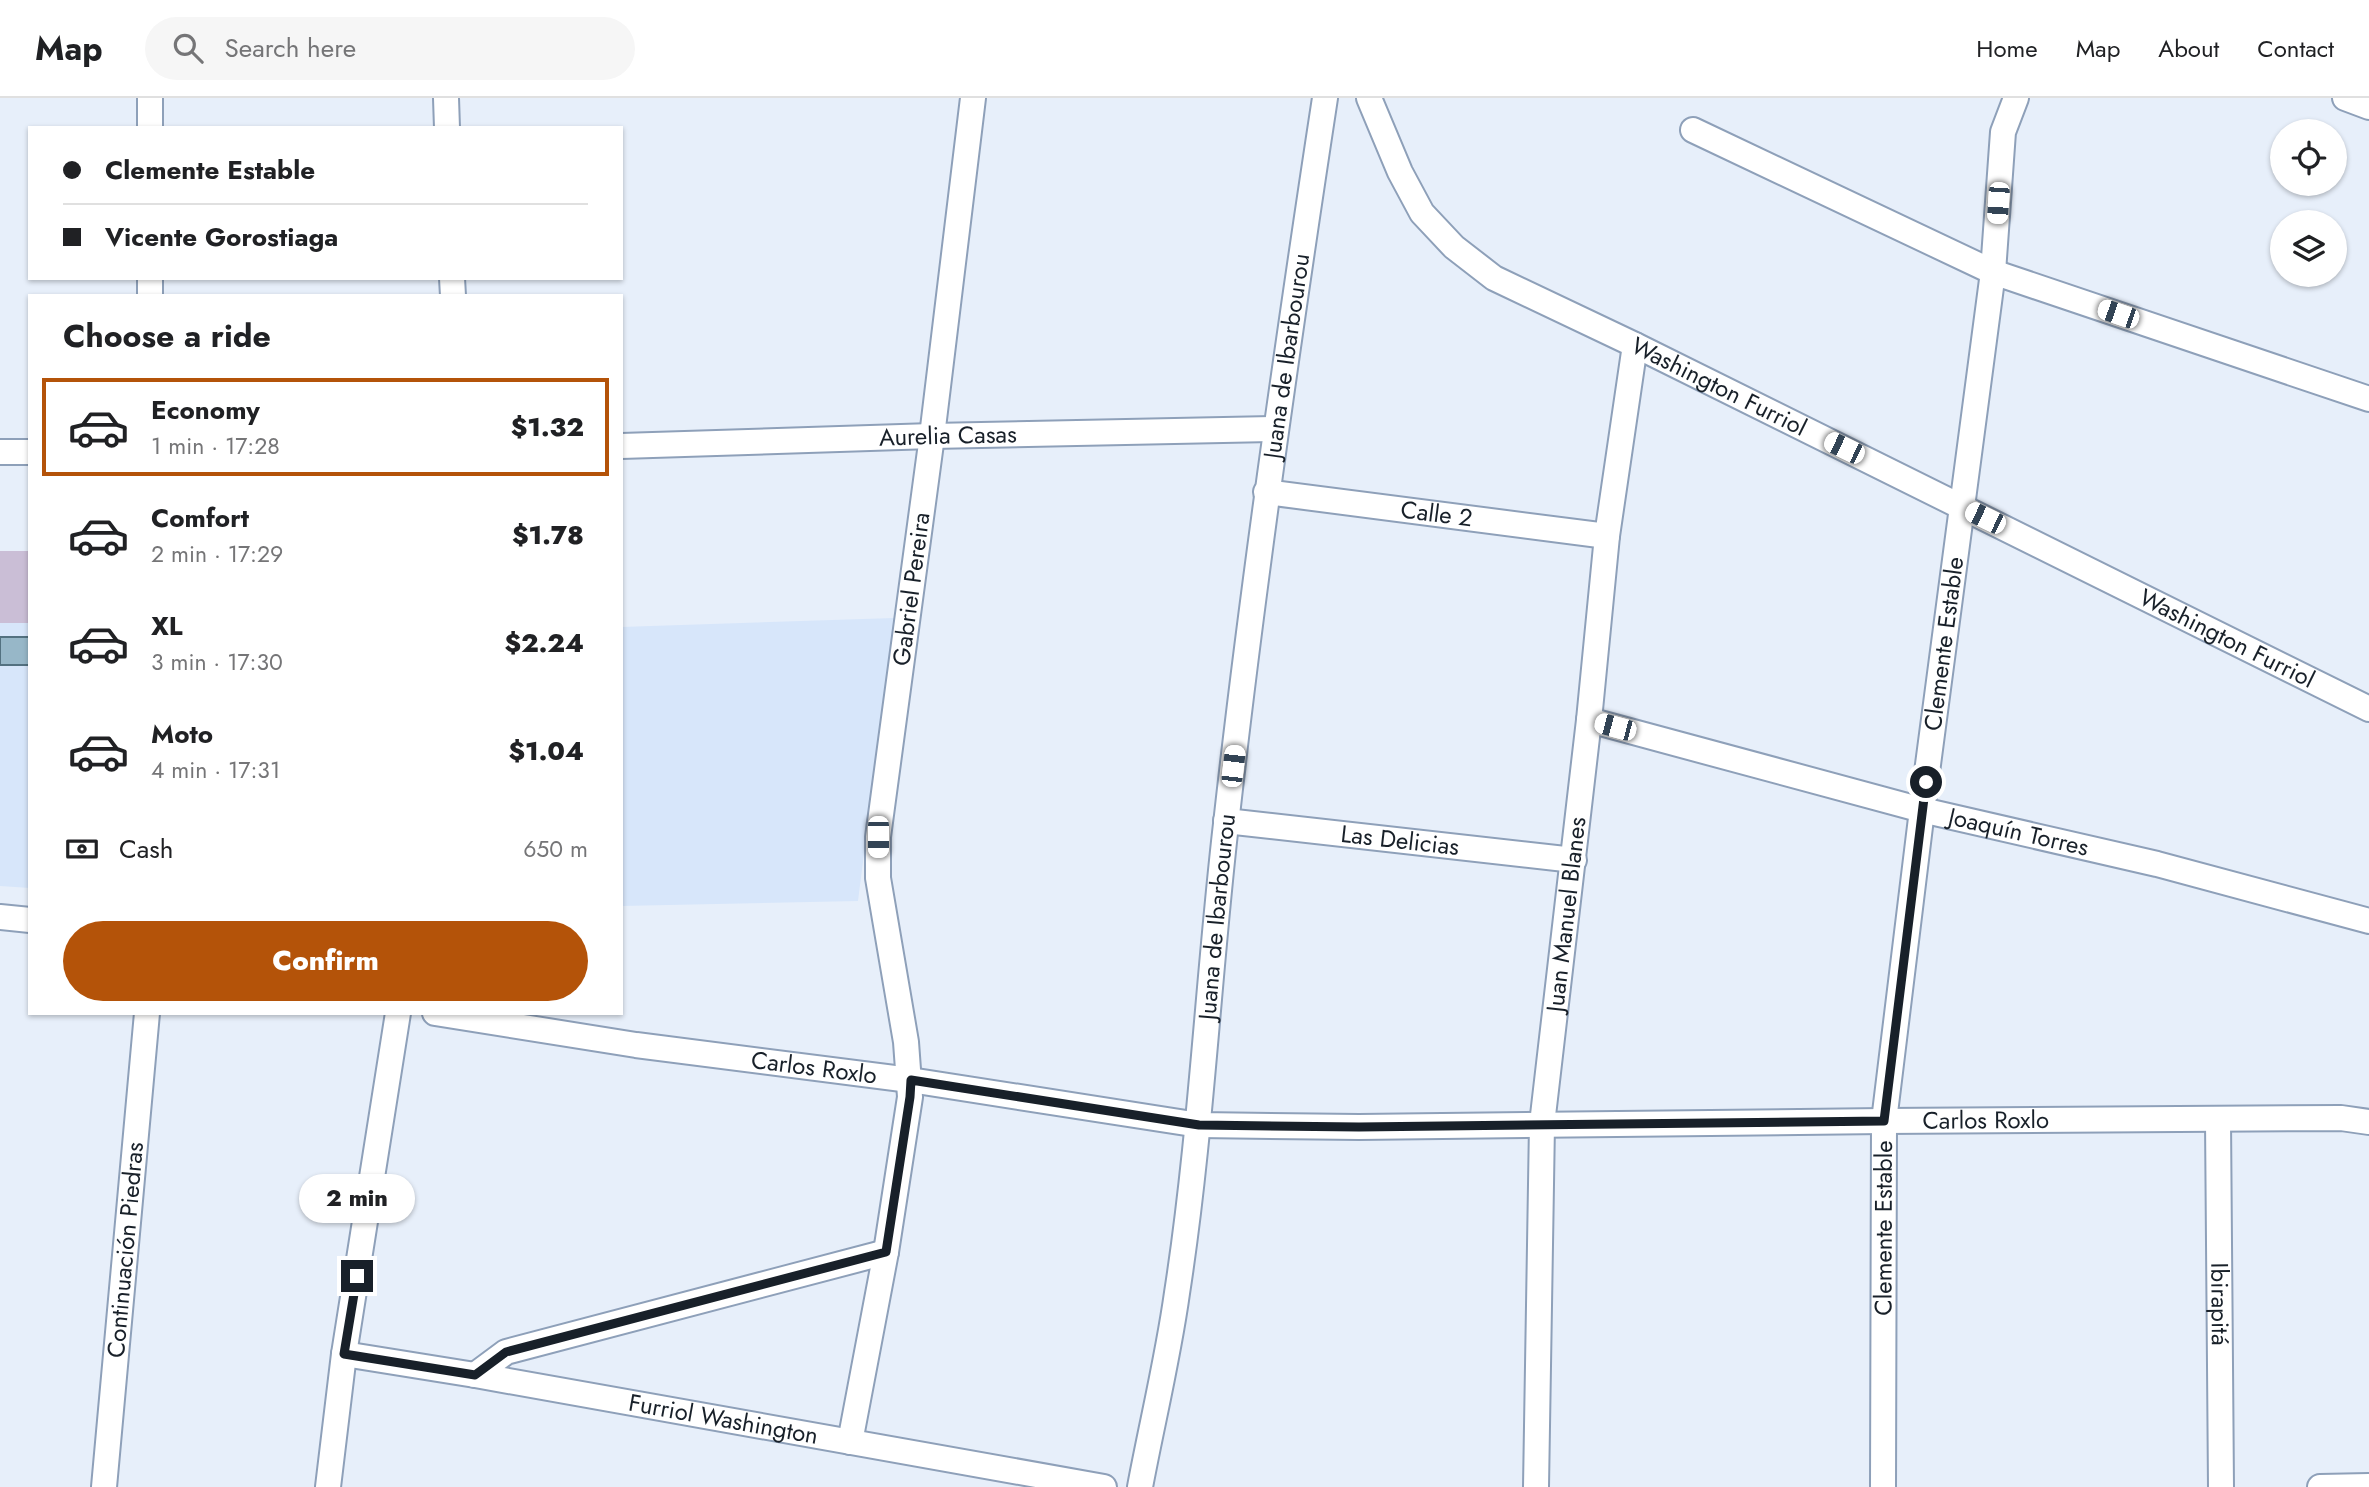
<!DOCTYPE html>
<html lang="en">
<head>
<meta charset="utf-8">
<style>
	:root { --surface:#fff; --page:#f6f6f6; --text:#202124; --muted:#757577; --line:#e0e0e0; --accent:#b45309 }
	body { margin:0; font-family:Jost,sans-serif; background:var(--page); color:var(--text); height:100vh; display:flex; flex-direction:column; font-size:26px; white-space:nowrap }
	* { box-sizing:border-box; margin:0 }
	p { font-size:23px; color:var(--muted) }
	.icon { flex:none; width:38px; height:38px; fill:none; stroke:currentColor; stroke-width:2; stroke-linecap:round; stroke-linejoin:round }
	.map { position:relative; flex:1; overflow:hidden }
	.panel { position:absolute; left:28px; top:196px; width:595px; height:721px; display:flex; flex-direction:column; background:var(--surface); border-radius:0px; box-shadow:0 2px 5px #0004 }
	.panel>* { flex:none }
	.hud { position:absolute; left:28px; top:28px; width:595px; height:154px; border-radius:0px; box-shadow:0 2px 5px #0004; display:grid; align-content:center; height:154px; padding:0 35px; background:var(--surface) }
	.buttons { position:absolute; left:2270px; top:21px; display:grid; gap:14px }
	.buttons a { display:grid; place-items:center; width:77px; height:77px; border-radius:50%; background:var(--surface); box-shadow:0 2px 5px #0004; font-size:35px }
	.end { position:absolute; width:32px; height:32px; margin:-16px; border:9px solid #182029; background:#fff; box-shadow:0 0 0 4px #fff }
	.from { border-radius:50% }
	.bubble { position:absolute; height:49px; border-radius:24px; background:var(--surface); box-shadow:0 2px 5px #0004; font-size:23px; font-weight:800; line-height:49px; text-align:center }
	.car { position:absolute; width:21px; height:42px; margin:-21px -10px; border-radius:9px; box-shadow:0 0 5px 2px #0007; background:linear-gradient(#fff 24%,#345 0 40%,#fff 0 76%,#345 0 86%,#fff 0) }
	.hud b { display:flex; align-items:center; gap:24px; height:66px; font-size:26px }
	.hud b+b { border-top:2px solid var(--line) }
	.hud i { width:18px; height:18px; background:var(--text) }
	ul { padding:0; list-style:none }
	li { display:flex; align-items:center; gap:21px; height:98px; margin:0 14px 10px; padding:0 21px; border:4px solid transparent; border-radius:0px }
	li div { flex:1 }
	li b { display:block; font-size:26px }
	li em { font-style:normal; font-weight:800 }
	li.current { border-color:var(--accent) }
	li>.icon { width:63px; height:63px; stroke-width:1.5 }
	h2 { padding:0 35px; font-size:32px; line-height:84px }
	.pay { display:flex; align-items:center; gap:18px; height:77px; padding:0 35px; font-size:26px }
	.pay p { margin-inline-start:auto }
	.button { display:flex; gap:14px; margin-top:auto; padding:14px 35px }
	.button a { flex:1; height:80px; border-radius:42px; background:var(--accent); color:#fff; font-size:28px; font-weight:800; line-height:80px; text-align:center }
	header { display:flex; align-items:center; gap:42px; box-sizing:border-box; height:98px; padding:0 35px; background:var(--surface); border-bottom:2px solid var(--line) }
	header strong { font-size:33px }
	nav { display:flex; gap:38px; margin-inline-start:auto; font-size:24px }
	.search { width:490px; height:63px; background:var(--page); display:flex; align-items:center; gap:18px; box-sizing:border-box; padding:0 24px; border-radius:38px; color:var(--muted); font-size:26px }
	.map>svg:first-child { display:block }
	.built { fill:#d7e6fa }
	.green { fill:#cabed6 }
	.building { fill:#97b7c8; stroke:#537180; stroke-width:2 }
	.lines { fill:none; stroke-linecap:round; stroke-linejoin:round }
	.street-casing { stroke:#8ea0b9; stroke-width:28 }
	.street { stroke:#fff; stroke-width:24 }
	.route { stroke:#182029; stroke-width:9 }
	.labels { text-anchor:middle; stroke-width:6; stroke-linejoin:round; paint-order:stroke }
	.street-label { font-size:24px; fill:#182029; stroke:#fcfcfc }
</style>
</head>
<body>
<header>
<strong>Map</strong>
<div class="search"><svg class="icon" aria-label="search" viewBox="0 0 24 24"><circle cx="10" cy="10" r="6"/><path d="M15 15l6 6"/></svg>Search here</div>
<nav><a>Home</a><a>Map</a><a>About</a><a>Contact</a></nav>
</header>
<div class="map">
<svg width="2369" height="1389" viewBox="0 0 2369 1389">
	<rect width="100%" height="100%" fill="#e7effa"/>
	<g class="built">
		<path d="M894,520L858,803L621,808V529Z"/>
		<path d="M30,524V790L0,788V525Z"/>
	</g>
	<rect class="green" x="0" y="453" width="30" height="72"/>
	<rect class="building" x="0" y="539" width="30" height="28"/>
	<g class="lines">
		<defs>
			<g id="street">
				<path d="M150,0V30"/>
				<path d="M446,0L447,30"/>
				<path id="s1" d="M1369,0L1400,74L1422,115L1454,149L1494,180L1635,247L2369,611"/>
				<path d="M2345,0L2369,9"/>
				<path d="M1693,32L1993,174L2369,301"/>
				<path d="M150,180V198"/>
				<path d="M452,180L453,198"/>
				<path id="s2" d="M621,348L932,338L1274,331"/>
				<path d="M0,354H30"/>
				<path id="s3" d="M1266,394L1607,438"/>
				<path id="s4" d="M1589,622L1922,712L2157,766L2369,823"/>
				<path id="s5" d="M1226,723L1574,762"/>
				<path d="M0,819L30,822"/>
				<path id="s6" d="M435,915L636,947L910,982L1199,1027L1359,1029L1884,1023L2341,1020L2369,1024"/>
				<path id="s7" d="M2218,1022L2221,1389"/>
				<path id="s8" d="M344,1256L475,1277L1104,1389"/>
				<path d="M475,1277L506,1254L886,1154"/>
				<path id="s9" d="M850,1344L886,1154L910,999L906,944L878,780V739L932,338L973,0"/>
				<path id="s10" d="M104,1389L147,915"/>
				<path d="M328,1389L344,1256L398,915"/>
				<path id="s11" d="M1140,1389C1152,1325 1168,1260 1177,1195C1201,1040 1208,882 1226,726C1253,483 1288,242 1325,0"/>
				<path id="s12" d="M1536,1389L1542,1026L1589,622L1607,438L1635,247"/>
				<path id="s13" d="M1883,1389L1884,1023L1922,712L1993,174L2003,34L2016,0"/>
				<path d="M2320,1389L2369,1388"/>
			</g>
		</defs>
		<use href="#street" class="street-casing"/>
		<use href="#street" class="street"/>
	</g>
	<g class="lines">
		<path class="route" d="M357,1178L344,1256L475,1277L506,1254L886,1154L910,999L911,982L1199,1027L1359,1029L1884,1023L1926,684"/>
	</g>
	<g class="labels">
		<g class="street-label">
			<text dy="8" stroke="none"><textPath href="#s11" startOffset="1141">Juana de Ibarbourou</textPath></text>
			<text dy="8" stroke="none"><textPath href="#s1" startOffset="474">Washington Furriol</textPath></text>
			<text dy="8" stroke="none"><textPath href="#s2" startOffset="327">Aurelia Casas</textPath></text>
			<text dy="8" stroke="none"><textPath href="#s3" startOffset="172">Calle 2</textPath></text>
			<text dy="8" stroke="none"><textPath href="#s9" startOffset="863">Gabriel Pereira</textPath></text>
			<text dy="8" stroke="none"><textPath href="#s1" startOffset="1041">Washington Furriol</textPath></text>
			<text dy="8" stroke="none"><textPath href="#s13" startOffset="847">Clemente Estable</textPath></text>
			<text dy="8" stroke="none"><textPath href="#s4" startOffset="444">Joaquín Torres</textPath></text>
			<text dy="8" stroke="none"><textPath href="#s5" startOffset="175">Las Delicias</textPath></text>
			<text dy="8" stroke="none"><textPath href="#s12" startOffset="574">Juan Manuel Blanes</textPath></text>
			<text dy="8" stroke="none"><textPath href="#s11" startOffset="576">Juana de Ibarbourou</textPath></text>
			<text dy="8" stroke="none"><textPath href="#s6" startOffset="383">Carlos Roxlo</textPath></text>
			<text dy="8" stroke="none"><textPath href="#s6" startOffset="1559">Carlos Roxlo</textPath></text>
			<text dy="8" stroke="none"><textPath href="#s13" startOffset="259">Clemente Estable</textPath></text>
			<text dy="8" stroke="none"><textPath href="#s10" startOffset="238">Continuación Piedras</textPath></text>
			<text dy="8" stroke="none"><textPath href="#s7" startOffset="184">Ibirapitá</textPath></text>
			<text dy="8" stroke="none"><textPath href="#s8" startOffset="385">Furriol Washington</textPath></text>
		</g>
	</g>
</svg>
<div class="buttons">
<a><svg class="icon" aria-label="locate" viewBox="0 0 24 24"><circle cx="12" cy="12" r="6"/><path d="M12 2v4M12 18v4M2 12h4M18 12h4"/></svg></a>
<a><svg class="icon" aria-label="layers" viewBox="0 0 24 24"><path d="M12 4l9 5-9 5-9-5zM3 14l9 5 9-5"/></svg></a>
</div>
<i class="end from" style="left:1926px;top:684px"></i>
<i class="end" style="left:357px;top:1178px"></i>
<div class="bubble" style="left:299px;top:1076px;width:116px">2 min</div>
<i class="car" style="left:1998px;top:105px;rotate:184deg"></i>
<i class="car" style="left:2118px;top:216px;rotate:289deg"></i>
<i class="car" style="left:1844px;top:350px;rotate:296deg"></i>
<i class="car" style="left:1985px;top:420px;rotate:296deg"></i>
<i class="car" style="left:1615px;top:629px;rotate:285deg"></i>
<i class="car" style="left:1233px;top:668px;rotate:7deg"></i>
<i class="car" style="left:878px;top:739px;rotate:180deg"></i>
<div class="hud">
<b><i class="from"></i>Clemente Estable</b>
<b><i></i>Vicente Gorostiaga</b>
</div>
<section class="panel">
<h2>Choose a ride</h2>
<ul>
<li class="current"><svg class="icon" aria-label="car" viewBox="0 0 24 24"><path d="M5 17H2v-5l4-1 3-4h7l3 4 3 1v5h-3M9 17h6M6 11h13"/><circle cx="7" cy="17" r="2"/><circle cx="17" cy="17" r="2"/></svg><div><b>Economy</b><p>1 min · 17:28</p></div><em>$1.32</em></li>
<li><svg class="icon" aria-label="car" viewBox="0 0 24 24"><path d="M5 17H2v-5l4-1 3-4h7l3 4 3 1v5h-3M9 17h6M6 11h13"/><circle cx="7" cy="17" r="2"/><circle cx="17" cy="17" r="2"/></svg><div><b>Comfort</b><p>2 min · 17:29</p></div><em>$1.78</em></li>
<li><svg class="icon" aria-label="car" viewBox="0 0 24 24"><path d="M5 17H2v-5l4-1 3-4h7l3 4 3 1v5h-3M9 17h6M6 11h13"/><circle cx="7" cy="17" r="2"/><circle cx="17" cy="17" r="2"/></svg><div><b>XL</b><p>3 min · 17:30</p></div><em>$2.24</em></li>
<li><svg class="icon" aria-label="car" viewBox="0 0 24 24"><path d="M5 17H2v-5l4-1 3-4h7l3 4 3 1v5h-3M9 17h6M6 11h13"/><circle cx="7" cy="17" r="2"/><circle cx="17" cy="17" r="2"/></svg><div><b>Moto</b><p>4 min · 17:31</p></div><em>$1.04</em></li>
</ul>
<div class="pay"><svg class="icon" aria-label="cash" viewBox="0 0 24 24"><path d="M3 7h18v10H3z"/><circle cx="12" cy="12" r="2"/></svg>Cash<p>650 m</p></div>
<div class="button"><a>Confirm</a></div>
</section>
</div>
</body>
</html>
